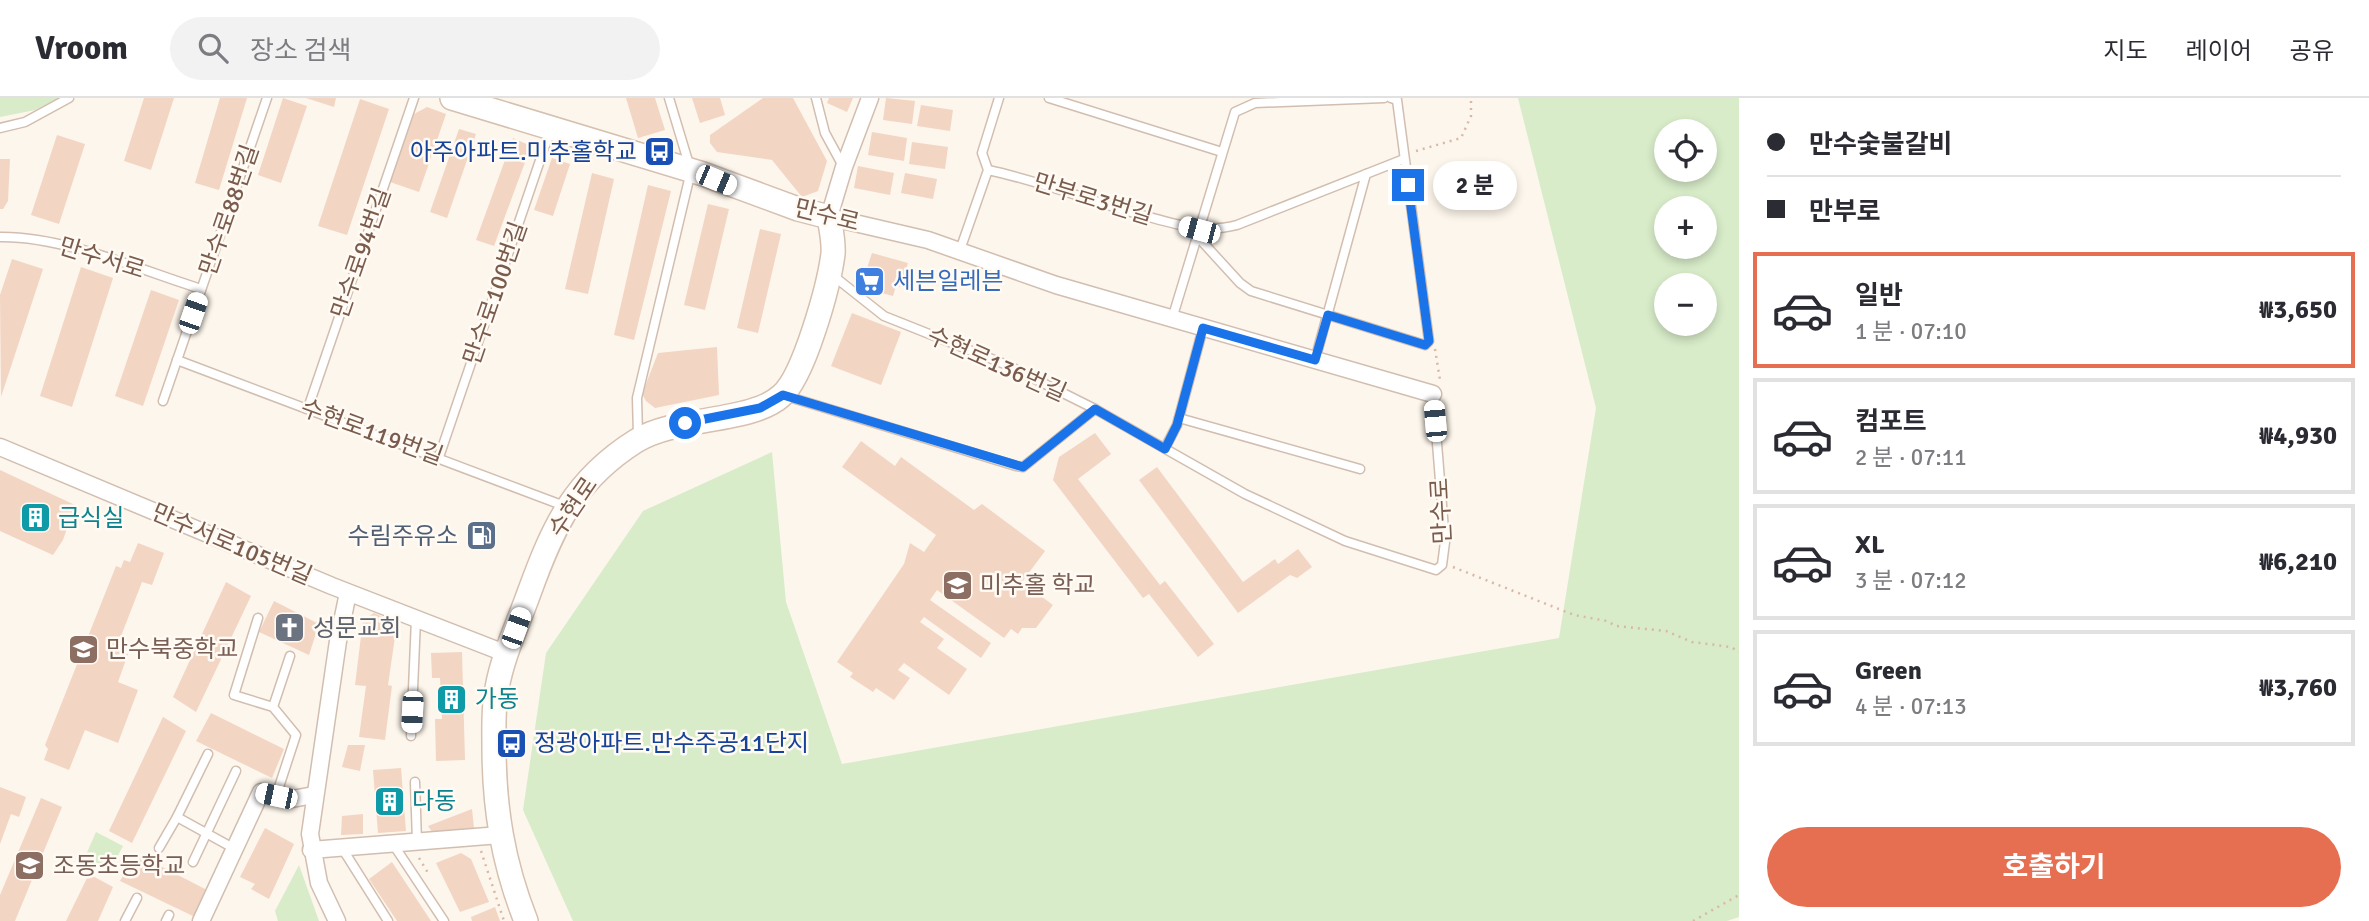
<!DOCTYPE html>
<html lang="ko">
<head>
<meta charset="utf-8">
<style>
	:root { --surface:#fff; --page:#f2f2f3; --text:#2b2b33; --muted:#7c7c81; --line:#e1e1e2; --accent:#e76f51 }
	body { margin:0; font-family:Signika,"Noto Sans KR",sans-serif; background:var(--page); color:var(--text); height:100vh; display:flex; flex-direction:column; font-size:26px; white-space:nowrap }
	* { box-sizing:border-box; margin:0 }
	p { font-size:23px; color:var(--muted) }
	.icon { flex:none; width:38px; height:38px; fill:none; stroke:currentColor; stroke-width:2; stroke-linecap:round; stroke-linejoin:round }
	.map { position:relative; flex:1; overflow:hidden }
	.panel { display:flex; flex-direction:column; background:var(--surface); width:630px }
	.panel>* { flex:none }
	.top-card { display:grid; align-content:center; height:154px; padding:0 28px; background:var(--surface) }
	.buttons { position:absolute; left:1654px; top:21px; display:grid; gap:14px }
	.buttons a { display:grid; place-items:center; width:63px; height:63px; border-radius:50%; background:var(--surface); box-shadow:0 4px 10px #0003; font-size:35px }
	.end { position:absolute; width:32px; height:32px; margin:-16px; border:9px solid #1a73e8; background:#fff; box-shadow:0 0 0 4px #fff }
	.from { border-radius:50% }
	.bubble { position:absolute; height:49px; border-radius:24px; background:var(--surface); box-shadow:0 4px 10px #0003; font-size:23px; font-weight:700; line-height:49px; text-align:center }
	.car { position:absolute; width:21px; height:42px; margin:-21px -10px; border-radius:9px; box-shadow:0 0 5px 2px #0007; background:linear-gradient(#fff 24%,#345 0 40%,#fff 0 76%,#345 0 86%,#fff 0) }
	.top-card b { display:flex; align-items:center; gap:24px; height:66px; font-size:26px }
	.top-card b+b { border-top:2px solid var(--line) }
	.top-card i { width:18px; height:18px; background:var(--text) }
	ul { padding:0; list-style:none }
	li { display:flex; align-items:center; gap:21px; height:116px; margin:0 14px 10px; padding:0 14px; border:4px solid var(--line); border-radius:0px }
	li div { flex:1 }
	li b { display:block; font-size:26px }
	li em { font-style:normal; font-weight:700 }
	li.selected { border-color:var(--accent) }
	li>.icon { width:63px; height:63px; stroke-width:1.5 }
	.primary-button { display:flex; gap:14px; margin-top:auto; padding:14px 28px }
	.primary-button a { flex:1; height:80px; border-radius:42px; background:var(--accent); color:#fff; font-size:28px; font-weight:700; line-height:80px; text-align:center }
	header { display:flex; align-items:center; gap:42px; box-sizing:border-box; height:98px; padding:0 35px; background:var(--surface); border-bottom:2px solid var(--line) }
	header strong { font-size:33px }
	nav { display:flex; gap:38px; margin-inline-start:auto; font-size:24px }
	.search { width:490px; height:63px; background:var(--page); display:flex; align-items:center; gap:18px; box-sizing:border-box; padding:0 24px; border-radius:38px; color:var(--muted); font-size:26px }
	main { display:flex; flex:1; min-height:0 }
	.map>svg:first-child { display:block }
	.green { fill:#d8ecc9; fill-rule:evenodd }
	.building { fill:#f3d5c3 }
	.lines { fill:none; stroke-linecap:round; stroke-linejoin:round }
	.lane-casing { stroke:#d1beb0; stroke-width:11 }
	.street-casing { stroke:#d1beb0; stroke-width:19 }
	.secondary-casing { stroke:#d6c0b0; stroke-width:26 }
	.path { stroke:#d9b8a5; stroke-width:2.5; stroke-dasharray:2 5; stroke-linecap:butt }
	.lane { stroke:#fff; stroke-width:8 }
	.street { stroke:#fff; stroke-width:16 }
	.secondary { stroke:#fff; stroke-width:23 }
	.route { stroke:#1a73e8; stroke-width:9 }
	.labels { text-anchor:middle; stroke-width:5; stroke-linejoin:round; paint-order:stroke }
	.transit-label { font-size:24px; fill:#164399; stroke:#fffaf3; text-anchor:end }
	.street-label { font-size:24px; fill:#7a5c4d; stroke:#fffaf3 }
	.shop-label { font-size:24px; fill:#366cbe; stroke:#fffaf3; text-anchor:start }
	.culture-label { font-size:24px; fill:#0d838f; stroke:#fffaf3; text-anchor:start }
	.service-label { font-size:24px; fill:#4e5e75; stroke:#fffaf3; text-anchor:end }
	.education-label { font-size:24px; fill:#785e54; stroke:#fffaf3; text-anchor:start }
	.worship-label { font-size:24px; fill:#5b616d; stroke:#fffaf3; text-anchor:start }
</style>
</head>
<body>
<header>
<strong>Vroom</strong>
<div class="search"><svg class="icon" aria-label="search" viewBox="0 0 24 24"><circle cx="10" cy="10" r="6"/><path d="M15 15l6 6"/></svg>장소 검색</div>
<nav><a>지도</a><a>레이어</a><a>공유</a></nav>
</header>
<main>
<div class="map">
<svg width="1739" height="823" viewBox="0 0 1739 823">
	<rect width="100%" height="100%" fill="#fdf6ec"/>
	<g class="green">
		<path d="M0,0H59L35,12L0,19Z"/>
		<path d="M1518,0H1739V819L1727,823H573L523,712L546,555L643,413L772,354L786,504L842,666L1559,540L1596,310ZM1704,33V72H1666V33ZM1704,110V149H1666V110ZM1704,187V226H1666V187Z"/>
		<path d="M96,734L123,748L109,774L85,759Z"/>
		<path d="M299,767L319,823H278L275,813Z"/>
	</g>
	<g class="building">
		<path d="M144,0H174L151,72L124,63Z"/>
		<path d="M220,0H247L219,92L195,85Z"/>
		<path d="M283,0L307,8L281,85L258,77Z"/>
		<path d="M306,0H336L334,9Z"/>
		<path d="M626,0H655L665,32L638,40Z"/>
		<path d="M692,0H720L725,17L700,25Z"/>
		<path d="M763,0H793L827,63L818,93L802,99L772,62L717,54L710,45V37Z"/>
		<path d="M829,0H853L847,14L827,5Z"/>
		<path d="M886,0L915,3L912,26L883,22Z"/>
		<path d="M360,1L389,11L347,137L318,128Z"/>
		<path d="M921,7L953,12L950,33L917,28Z"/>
		<path d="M427,9L446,16L419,94L390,84L414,16Z"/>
		<path d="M459,31L476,36L447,120L430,114Z"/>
		<path d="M872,34L907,40L904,63L868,57Z"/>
		<path d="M57,37L85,46L59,126L31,117Z"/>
		<path d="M513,40L531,48L494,148L476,142Z"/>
		<path d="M912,44L948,49L945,71L909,66Z"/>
		<path d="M552,60L570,66L553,118L534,112Z"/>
		<path d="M0,61H10L8,103L3,111H0Z"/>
		<path d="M858,68L894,75L890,97L854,90Z"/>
		<path d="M592,75L614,81L588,196L565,191Z"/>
		<path d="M905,75L937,81L933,101L901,95Z"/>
		<path d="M648,87L671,93L634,242L614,237Z"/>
		<path d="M708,106L729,111L705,212L684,207Z"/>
		<path d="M760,131L781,136L758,235L737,230Z"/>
		<path d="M872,155L908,165L900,189L896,188L893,198L878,194L865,176Z"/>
		<path d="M12,161L43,171L1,299L0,197Z"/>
		<path d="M81,169L113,180L72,309L40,298Z"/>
		<path d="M151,192L179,202L143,308L115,298Z"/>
		<path d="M852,215L901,234L881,287L831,268Z"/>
		<path d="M717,249L719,297L655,310L646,303L642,296L658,255Z"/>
		<path d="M1095,335L1111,356L1078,381L1160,487L1165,483L1214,546L1198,559L1149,496L1143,500L1053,382L1059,359Z"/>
		<path d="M861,343L895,368L901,359L974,412L982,406L1045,453L1022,484L1053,507L1036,530H1022L1018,536L1011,531L1004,540L937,492L930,502L991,545L981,560L924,519L920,524L944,541L937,550L967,571L949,597L904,565L898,572L910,580L894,602L876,590L873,594L850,579L853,575L837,564L904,466L910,445L924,454L936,437L842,369Z"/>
		<path d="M1157,369L1243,484L1275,461L1278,466L1298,451L1312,469L1297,480L1290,477L1238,515L1139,382Z"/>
		<path d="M0,372L75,407L63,442L53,457L0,433Z"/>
		<path d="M138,445L164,455L152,487L142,484L116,551L128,556L118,584L138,592L118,645L85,632L69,672L44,662L48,651L45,647L116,468L121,470L124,462L130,464Z"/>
		<path d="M226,484L251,498L196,614L173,599Z"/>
		<path d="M274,503L319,526L309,557L259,534Z"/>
		<path d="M374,515L397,525L388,587L392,588L385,642L359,639L366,588L355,587L363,522Z"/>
		<path d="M462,554L465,662L436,663L435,621H442L440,580H432L431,555Z"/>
		<path d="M211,615L284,651L272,680L196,643Z"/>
		<path d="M163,619L186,633L132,745L109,733Z"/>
		<path d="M348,647H365L360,673L342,669Z"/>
		<path d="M401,670L406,733L378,735L373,672Z"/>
		<path d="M0,689L26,699L19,719L11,716L0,746Z"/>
		<path d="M41,700L62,709L15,823H0V797Z"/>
		<path d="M472,711L474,730L432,734L428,728Z"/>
		<path d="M363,716V736L341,737L342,718Z"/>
		<path d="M265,730L294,746L269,801L251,791L255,786L240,779Z"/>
		<path d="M135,755L207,792L197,820L120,783Z"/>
		<path d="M461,755L471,761L489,804L460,814L436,765Z"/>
		<path d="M392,764L431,823H397L369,781Z"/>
		<path d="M89,776L113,789L98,823H66Z"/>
		<path d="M495,809L500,823H472L471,819Z"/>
	</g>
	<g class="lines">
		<defs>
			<g id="lane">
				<path d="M816,0L825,35L843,68"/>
				<path d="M1049,0L1222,54"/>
				<path d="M0,30L25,24L69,0"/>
				<path d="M988,72C1040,83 1090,103 1142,117C1175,126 1203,136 1237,127L1404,61"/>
				<path d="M1197,138L1240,185L1251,193L1425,247L1429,243L1397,2L1391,0"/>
				<path d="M0,139C63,138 141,172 201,191"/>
				<path d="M960,152L988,72L982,55L999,0"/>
				<path d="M831,176L884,218L1007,267L1095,311L1245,396L1345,443L1436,472L1442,467L1445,444L1433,296"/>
				<path d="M1172,221L1235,14L1255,5L1384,0"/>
				<path d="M177,262L567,409"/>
				<path d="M1315,262L1366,76"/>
				<path d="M786,298L1016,368L1023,369L1095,311"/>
				<path d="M163,303L267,0"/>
				<path d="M308,310L414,0"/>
				<path d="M1179,320L1360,371"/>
				<path d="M638,337L637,300L691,73L669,0"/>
				<path d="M1165,350L1177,327L1203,230"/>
				<path d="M439,359L550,33"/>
				<path d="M258,520L234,597L273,609L296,637L276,698"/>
				<path d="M273,609L290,558"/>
				<path d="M411,638L416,521"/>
				<path d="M208,656L177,719L235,751"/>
				<path d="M415,684L417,744"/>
				<path d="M393,746L444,823"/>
				<path d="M159,750L177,719"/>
				<path d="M342,750L388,823"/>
				<path d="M193,764L236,673"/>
				<path d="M125,823L137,800"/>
				<path d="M166,823L169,817"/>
			</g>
			<g id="street">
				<path d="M870,0L844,69L829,119L928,142L1056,187L1433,296"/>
				<path d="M0,349L332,488L507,556"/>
				<path d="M311,752L500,737"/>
				<path d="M201,823L261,694L292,701L314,697"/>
				<path d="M337,823L319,785L310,736L338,543L348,495"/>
			</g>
			<path id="secondary" d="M452,0L703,76L798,111L829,119C831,131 834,144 833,156C829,187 804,279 781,298C751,325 677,318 636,343C574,382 553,429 529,495C518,526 503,557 497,590C493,608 494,629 494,648C494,710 503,765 526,823"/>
		</defs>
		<use href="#lane" class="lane-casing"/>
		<use href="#street" class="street-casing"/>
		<use href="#secondary" class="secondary-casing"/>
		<g class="path">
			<path d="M1416,53L1461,40L1471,18V0"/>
			<path d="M1435,251L1440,282"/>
			<path d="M1453,469L1574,517L1607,523L1616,528L1666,533L1692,544L1731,549L1739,554"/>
			<path d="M481,753L504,823"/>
			<path d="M419,760L428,775"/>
			<path d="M1693,823L1739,797"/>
		</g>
		<use href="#lane" class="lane"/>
		<use href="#street" class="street"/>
		<use href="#secondary" class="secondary"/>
	</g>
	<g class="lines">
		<path class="route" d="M685,325L760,310L783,297L1023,369L1095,311L1165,351L1177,327L1203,230L1315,262L1328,217L1425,247L1429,243L1408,87"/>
	</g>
	<defs>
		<symbol id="bus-square" viewBox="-11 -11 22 22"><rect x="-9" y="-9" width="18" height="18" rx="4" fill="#1a4fb4" stroke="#fffaf3"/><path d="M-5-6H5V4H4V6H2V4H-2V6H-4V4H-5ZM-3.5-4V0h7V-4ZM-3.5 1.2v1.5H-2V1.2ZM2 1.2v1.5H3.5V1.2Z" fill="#fff"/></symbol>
		<symbol id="supermarket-square" viewBox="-11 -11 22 22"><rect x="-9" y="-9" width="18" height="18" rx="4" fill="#3f7fe0" stroke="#fffaf3"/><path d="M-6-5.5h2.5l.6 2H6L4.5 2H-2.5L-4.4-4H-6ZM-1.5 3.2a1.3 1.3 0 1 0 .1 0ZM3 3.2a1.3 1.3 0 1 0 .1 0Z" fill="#fff"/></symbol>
		<symbol id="building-square" viewBox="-11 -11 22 22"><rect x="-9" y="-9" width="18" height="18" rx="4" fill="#0f9aa8" stroke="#fffaf3"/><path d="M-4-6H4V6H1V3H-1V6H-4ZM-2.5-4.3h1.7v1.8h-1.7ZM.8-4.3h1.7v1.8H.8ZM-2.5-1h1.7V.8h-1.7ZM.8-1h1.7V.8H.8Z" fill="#fff"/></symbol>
		<symbol id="fuel-square" viewBox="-11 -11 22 22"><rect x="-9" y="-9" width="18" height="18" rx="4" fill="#5c6f8a" stroke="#fffaf3"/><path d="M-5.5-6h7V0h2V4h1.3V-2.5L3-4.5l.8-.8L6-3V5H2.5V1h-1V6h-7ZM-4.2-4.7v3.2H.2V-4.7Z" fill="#fff"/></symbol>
		<symbol id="school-square" viewBox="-11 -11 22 22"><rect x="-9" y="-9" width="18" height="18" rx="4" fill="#8d6e63" stroke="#fffaf3"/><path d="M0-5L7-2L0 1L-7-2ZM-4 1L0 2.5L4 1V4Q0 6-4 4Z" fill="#fff"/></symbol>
		<symbol id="church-square" viewBox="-11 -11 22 22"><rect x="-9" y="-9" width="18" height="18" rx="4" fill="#6b7280" stroke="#fffaf3"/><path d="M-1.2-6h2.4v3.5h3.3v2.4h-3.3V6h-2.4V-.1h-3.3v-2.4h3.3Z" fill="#fff"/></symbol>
	</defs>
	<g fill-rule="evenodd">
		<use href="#bus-square" x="642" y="36" width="35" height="35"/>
		<use href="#supermarket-square" x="852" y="166" width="35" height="35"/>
		<use href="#building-square" x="18" y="402" width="35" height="35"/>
		<use href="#fuel-square" x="464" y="420" width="35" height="35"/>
		<use href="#school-square" x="940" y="470" width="35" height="35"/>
		<use href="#church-square" x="272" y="512" width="35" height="35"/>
		<use href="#school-square" x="66" y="534" width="35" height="35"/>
		<use href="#building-square" x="434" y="584" width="35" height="35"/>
		<use href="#bus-square" x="494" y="628" width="35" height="35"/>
		<use href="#building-square" x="372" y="686" width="35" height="35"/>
		<use href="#school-square" x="12" y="750" width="35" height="35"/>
	</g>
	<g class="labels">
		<g class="transit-label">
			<text x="637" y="62">아주아파트.미추홀학교</text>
			<text x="534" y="653" text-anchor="start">정광아파트.만수주공11단지</text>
		</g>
		<g class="street-label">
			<text transform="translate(1093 101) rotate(17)" y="8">만부로3번길</text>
			<text transform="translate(229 112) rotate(-71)" y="8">만수로88번길</text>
			<text transform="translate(827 117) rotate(14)" y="8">만수로</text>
			<text transform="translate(361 155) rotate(-71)" y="8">만수로94번길</text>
			<text transform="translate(102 160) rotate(17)" y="8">만수서로</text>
			<text transform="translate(495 195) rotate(-71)" y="8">만수로100번길</text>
			<text transform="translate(997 266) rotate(24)" y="8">수현로136번길</text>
			<text transform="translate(372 334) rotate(20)" y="8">수현로119번길</text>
			<text transform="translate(573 409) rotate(-56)" y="8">수현로</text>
			<text transform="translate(1441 413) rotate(-93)" y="8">만수로</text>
			<text transform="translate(232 446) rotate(23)" y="8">만수서로105번길</text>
		</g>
		<g class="shop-label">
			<text x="893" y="191">세븐일레븐</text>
		</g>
		<g class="culture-label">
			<text x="58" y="428">급식실</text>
			<text x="475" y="609">가동</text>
			<text x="412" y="711">다동</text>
		</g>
		<g class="service-label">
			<text x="458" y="446">수림주유소</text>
		</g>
		<g class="education-label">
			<text x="980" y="495">미추홀 학교</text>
			<text x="106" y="559">만수북중학교</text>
			<text x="53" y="776">조동초등학교</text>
		</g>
		<g class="worship-label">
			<text x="313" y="538">성문교회</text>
		</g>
	</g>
</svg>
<div class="buttons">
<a><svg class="icon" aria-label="locate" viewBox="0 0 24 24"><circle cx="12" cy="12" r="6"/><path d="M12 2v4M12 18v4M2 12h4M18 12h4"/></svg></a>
<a>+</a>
<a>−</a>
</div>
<i class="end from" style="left:685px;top:325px"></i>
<i class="end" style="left:1408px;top:87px"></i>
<div class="bubble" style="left:1433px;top:63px;width:84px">2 분</div>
<i class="car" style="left:716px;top:82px;rotate:113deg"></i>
<i class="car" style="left:1199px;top:132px;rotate:285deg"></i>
<i class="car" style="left:193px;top:215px;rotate:19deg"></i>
<i class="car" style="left:1435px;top:323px;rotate:355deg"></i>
<i class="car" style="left:516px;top:530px;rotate:20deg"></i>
<i class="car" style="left:412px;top:614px;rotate:183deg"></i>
<i class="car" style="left:276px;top:698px;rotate:282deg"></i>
</div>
<section class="panel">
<div class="top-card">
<b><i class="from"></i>만수숯불갈비</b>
<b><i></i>만부로</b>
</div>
<ul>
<li class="selected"><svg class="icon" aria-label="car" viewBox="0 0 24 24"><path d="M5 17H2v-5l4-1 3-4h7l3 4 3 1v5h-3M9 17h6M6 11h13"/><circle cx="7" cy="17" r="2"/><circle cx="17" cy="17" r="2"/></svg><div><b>일반</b><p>1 분 · 07:10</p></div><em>₩3,650</em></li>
<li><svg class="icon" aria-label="car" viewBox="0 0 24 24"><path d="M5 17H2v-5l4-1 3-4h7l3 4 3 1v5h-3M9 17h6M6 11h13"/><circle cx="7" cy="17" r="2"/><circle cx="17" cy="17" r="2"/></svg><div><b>컴포트</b><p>2 분 · 07:11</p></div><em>₩4,930</em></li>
<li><svg class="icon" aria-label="car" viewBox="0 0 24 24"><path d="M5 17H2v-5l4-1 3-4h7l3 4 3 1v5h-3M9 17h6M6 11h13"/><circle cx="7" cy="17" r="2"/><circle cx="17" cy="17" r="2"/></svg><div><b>XL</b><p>3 분 · 07:12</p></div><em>₩6,210</em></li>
<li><svg class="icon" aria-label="car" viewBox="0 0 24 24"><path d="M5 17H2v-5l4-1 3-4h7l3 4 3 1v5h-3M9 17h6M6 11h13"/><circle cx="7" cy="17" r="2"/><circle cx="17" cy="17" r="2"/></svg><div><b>Green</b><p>4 분 · 07:13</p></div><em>₩3,760</em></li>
</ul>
<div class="primary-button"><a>호출하기</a></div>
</section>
</main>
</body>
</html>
